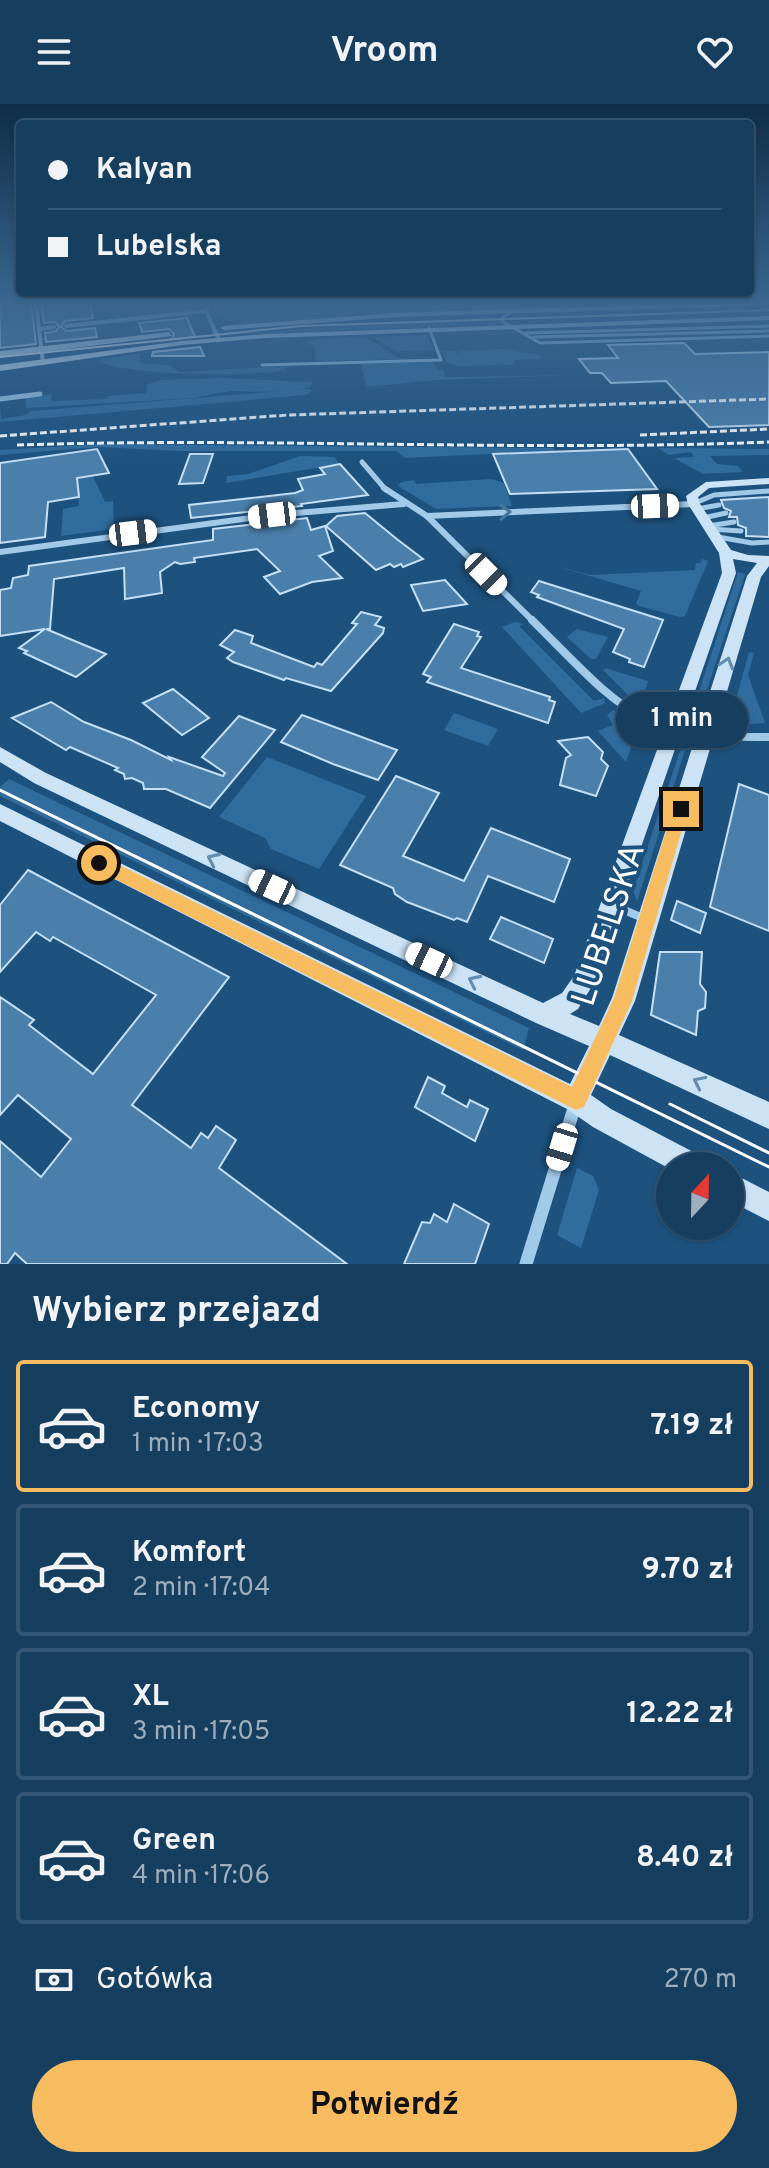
<!DOCTYPE html>
<html lang="pl">
<head>
<meta charset="utf-8">
<style>
	:root { --surface:#163e5f; --page:#1f4565; --text:#f1f3f6; --muted:#9eaebd; --line:#355774; --accent:#f8bc60 }
	body { margin:0; font-family:Overpass,sans-serif; background:var(--page); color:var(--text); height:100vh; display:flex; flex-direction:column; font-size:30px; white-space:nowrap }
	* { box-sizing:border-box; margin:0 }
	p { font-size:26px; color:var(--muted) }
	.icon { flex:none; width:44px; height:44px; fill:none; stroke:currentColor; stroke-width:2; stroke-linecap:round; stroke-linejoin:round }
	.map { position:relative; height:1160px; overflow:hidden }
	.sheet { display:flex; flex-direction:column; background:var(--surface); flex:1 }
	.sheet>* { flex:none }
	.top-card { position:absolute; left:16px; top:16px; width:738px; height:176px; border-radius:8px; box-shadow:0 2px 6px #0004,0 0 0 2px var(--line); display:grid; align-content:center; height:176px; padding:0 32px; background:var(--surface) }
	.needle { width:52px; rotate:22deg }
	.tools { position:absolute; left:656px; top:1048px; display:grid; gap:16px }
	.tools a { display:grid; place-items:center; width:88px; height:88px; border-radius:50%; background:var(--surface); box-shadow:0 2px 6px #0004,0 0 0 2px var(--line); font-size:40px }
	.end { position:absolute; width:36px; height:36px; margin:-18px; border:10px solid #f8bc60; background:#111; box-shadow:0 0 0 4px #111 }
	.from { border-radius:50% }
	.bubble { position:absolute; height:56px; border-radius:28px; background:var(--surface); box-shadow:0 2px 6px #0004,0 0 0 2px var(--line); font-size:26px; font-weight:700; line-height:56px; text-align:center }
	.car { position:absolute; width:24px; height:48px; margin:-24px -12px; border-radius:10px; box-shadow:0 0 6px 2px #0007; background:linear-gradient(#fff 24%,#345 0 40%,#fff 0 76%,#345 0 86%,#fff 0) }
	.top-card b { display:flex; align-items:center; gap:28px; height:76px; font-size:30px }
	.top-card b+b { border-top:2px solid var(--line) }
	.top-card i { width:20px; height:20px; background:var(--text) }
	ul { padding:0; list-style:none }
	li { display:flex; align-items:center; gap:24px; height:132px; margin:0 16px 12px; padding:0 16px; border:4px solid var(--line); border-radius:8px }
	li div { flex:1 }
	li b { display:block; font-size:30px }
	li em { font-style:normal; font-weight:700 }
	li.active { border-color:var(--accent) }
	li>.icon { width:72px; height:72px; stroke-width:1.5 }
	h2 { padding:0 32px; font-size:36px; line-height:96px }
	.pay { display:flex; align-items:center; gap:20px; height:88px; padding:0 32px; font-size:30px }
	.pay p { margin-inline-start:auto }
	.primary-button { display:flex; gap:16px; margin-top:auto; padding:16px 32px }
	.primary-button a { flex:1; height:92px; border-radius:48px; background:var(--accent); color:#111; font-size:32px; font-weight:700; line-height:92px; text-align:center }
	header { display:flex; justify-content:space-between; align-items:center; height:104px; padding:0 32px; background:var(--surface); font-size:36px; font-weight:700 }
	.map>svg:first-child { display:block }
	.green { fill:#306c9d }
	.building { fill:#4a7fab; stroke:#c5e0f6; stroke-width:2 }
	.lines { fill:none; stroke-linecap:round; stroke-linejoin:round }
	.lane-far2 { stroke:#a1c9e8; stroke-width:3 }
	.lane-far1 { stroke:#a1c9e8; stroke-width:5 }
	.lane { stroke:#a1c9e8; stroke-width:8 }
	.street-far4 { stroke:#a1c9e8; stroke-width:4 }
	.street-far3 { stroke:#a1c9e8; stroke-width:5 }
	.street-far2 { stroke:#a1c9e8; stroke-width:6 }
	.street-far1 { stroke:#a1c9e8; stroke-width:8 }
	.street { stroke:#a1c9e8; stroke-width:13 }
	.secondary { fill:#cce3f6; fill-rule:evenodd }
	.tram-far1 { stroke:#fff; stroke-width:2 }
	.tram { stroke:#fff; stroke-width:3 }
	.rail { stroke:#fff; stroke-width:3; stroke-dasharray:7 3; stroke-linecap:butt }
	.oneway { stroke:#45769e }
	.oneway2 { stroke:#638caf }
	.route { fill:#f8bc60 }
	.labels { text-anchor:middle; stroke-width:8; stroke-linejoin:round; paint-order:stroke }
	.near-street-label { font-size:34px; fill:#fff; stroke:#1d527f }
</style>
</head>
<body>
<header><svg class="icon" aria-label="menu" viewBox="0 0 24 24"><path d="M4 6h16M4 12h16M4 18h16"/></svg>Vroom<svg class="icon" aria-label="heart" viewBox="0 0 24 24"><path d="M12 20l-8-8c-3-5 5-10 8-4 3-6 11-1 8 4z"/></svg></header>
<div class="map">
<svg width="769" height="1160" viewBox="0 0 769 1160">
	<rect width="100%" height="100%" fill="#1d527f"/>
	<g class="green">
		<path d="M222,197H345L362,208L365,207L348,197L600,198L528,201L532,205L347,212L235,221L237,218L285,213L225,217L221,209Z"/>
		<path d="M497,216L499,221L237,230L329,223Z"/>
		<path d="M427,231L433,246L397,247L372,233Z"/>
		<path d="M359,233L371,236L400,255L316,257L314,241L308,240V236Z"/>
		<path d="M505,245L539,251L542,255L514,256V260L508,261L459,262L447,259L442,247H456L458,251L459,247Z"/>
		<path d="M141,249L139,259L170,261L179,268L288,262L285,266C258,273 117,272 97,256Z"/>
		<path d="M433,258L438,266H443L446,273L578,271L436,276L366,283L361,260Z"/>
		<path d="M223,274L313,278L310,283L291,288L230,287L193,294L26,304L25,293L52,290L51,297L107,295L109,292L146,289L147,280L163,276Z"/>
		<path d="M308,285L313,286L306,291L0,318V302L1,315L26,311L31,307Z"/>
		<path d="M106,340L535,344H553L555,347L405,354L396,347H182L97,343L0,351V346Z"/>
		<path d="M658,344L769,345V351L710,352L717,360L738,362L743,368L703,370L674,354L694,353L691,348L669,351Z"/>
		<path d="M300,352L334,353L340,360L226,379L227,372L248,370Z"/>
		<path d="M93,372L105,398L113,397L114,425L61,432L63,405L79,402L77,381L0,386Z"/>
		<path d="M491,375L504,379L512,402L436,405L398,382L401,378L414,376L416,380Z"/>
		<path d="M702,455L708,457L685,512L680,513L639,502L636,500L641,487L556,462L591,471L695,466L696,459H701Z"/>
		<path d="M738,468L745,470L700,607L693,606Z"/>
		<path d="M515,518L524,520L519,522L594,597L604,594L605,599L581,609L502,523Z"/>
		<path d="M577,525L608,533L596,555H591L567,533Z"/>
		<path d="M749,548L754,549L748,571L765,619L732,622L730,617Z"/>
		<path d="M605,564L648,577L642,598L632,595L603,566Z"/>
		<path d="M613,606L639,621L626,658L598,627L613,621L607,611Z"/>
		<path d="M454,609L498,625L488,642L444,626Z"/>
		<path d="M685,646L637,798L633,786L680,647Z"/>
		<path d="M267,653L366,692L319,765L271,745L265,734L219,713Z"/>
		<path d="M9,675L529,924L523,946L0,692V683Z"/>
		<path d="M577,1064L593,1072L599,1086L581,1144L557,1131Z"/>
	</g>
	<g class="building">
		<path d="M11,197H31L36,240L0,244V201L11,200Z"/>
		<path d="M41,197H89L93,214L65,217L61,223L67,227L95,224L97,233L46,238L45,229L56,227L59,223L55,218L44,219Z"/>
		<path d="M187,214L195,233L158,237L172,235L174,230L169,225L142,228L139,219Z"/>
		<path d="M684,239L695,250L769,248V321L709,323L666,277L611,279L602,269H590L579,255L618,254L608,241Z"/>
		<path d="M200,243L204,252H152L153,248Z"/>
		<path d="M97,345L109,369L77,374L79,393L48,398L45,433L0,439V359Z"/>
		<path d="M628,345L657,385L510,390L493,350Z"/>
		<path d="M190,350H213L203,379L179,380Z"/>
		<path d="M340,360L368,391L301,400L302,402L191,414L189,401L295,389L303,386L298,375L325,370L320,364Z"/>
		<path d="M769,393V433L746,432V424L738,421L737,413H729L731,407L724,404L721,396Z"/>
		<path d="M365,409L398,436L423,455L403,463L401,460L394,463L390,460L376,466L326,422L337,412Z"/>
		<path d="M307,414L311,426L325,422L333,447L319,452L342,474L312,478L280,490L264,473L280,467L257,445L194,454L195,458L180,460L175,458L160,468L162,489L125,495L124,464L54,475L50,525H46L106,550L76,573L24,549L27,547L19,544L45,525L0,532V486L11,484L13,474L28,471L29,462L213,436V425Z"/>
		<path d="M445,476L467,500L423,507L411,481Z"/>
		<path d="M539,477L663,516L644,563L629,558L630,555L613,548L624,525L537,493L539,491L531,488Z"/>
		<path d="M361,508L381,513L375,521L384,524L383,529L331,587L286,574L284,576L233,558L227,554L234,548L220,541L235,526L253,532L251,539L314,563L317,559L322,561L357,520L352,519Z"/>
		<path d="M454,520L479,528L477,532L481,533L461,564L550,593L549,596L555,598L548,619L427,578L431,573L423,570Z"/>
		<path d="M173,585L209,614L182,631L143,599Z"/>
		<path d="M51,598L84,618L131,636L171,656L169,653L223,672L225,669L202,653L239,612L275,626L210,704L166,685H144L143,679L132,674L125,675L124,670L115,666L118,664L70,643L66,646L12,614Z"/>
		<path d="M302,611L397,646L378,676L333,660L281,638Z"/>
		<path d="M588,633L603,648L601,655L608,662L596,692L560,681L566,654L571,651L558,637Z"/>
		<path d="M396,672L439,689L403,752L464,777L491,724L570,755L554,798L488,772L467,818L457,814L454,816L407,798L395,790L393,784L340,761Z"/>
		<path d="M739,680L769,691V827L710,803Z"/>
		<path d="M28,766L229,873L132,1001L191,1044L201,1029L208,1034L216,1022L236,1036L219,1064L347,1160H27L15,1149L7,1160H0V1037L41,1073L71,1035L18,991L0,1011V893L34,916L29,921L93,970L156,891L53,833L50,837L36,828L0,868V801Z"/>
		<path d="M677,797L706,809L700,829L671,816Z"/>
		<path d="M501,813L553,835L544,859L490,835Z"/>
		<path d="M660,848H702L700,880L706,888L705,904L698,907L696,931L651,911Z"/>
		<path d="M428,973L445,982L442,989L467,1003L470,996L488,1005L475,1037L415,1003Z"/>
		<path d="M454,1100L489,1120L475,1160H404L422,1118L430,1119L434,1110L447,1118Z"/>
	</g>
	<g class="lines">
		<g class="lane-far2">
			<path d="M512,208L503,213V218L540,239L769,232"/>
			<path d="M526,229L769,222"/>
			<path d="M534,233L769,227"/>
			<path d="M262,261L441,256L429,224"/>
		</g>
		<g class="lane-far1">
			<path d="M695,399L714,391L769,387"/>
			<path d="M697,405L719,401"/>
			<path d="M703,414L726,409"/>
			<path d="M708,422L734,418"/>
			<path d="M710,425L741,427"/>
			<path d="M718,433L752,439L769,438"/>
		</g>
		<path class="lane" d="M615,802L645,815"/>
		<g class="street-far4">
			<path d="M36,197L43,259"/>
			<path d="M208,197L206,207L219,236"/>
			<path d="M66,222L206,207"/>
			<path d="M39,225L54,223"/>
		</g>
		<g class="street-far3">
			<path d="M0,295L40,290"/>
			<path d="M362,358L386,386"/>
		</g>
		<g class="street-far2">
			<path d="M384,384L427,412L534,518"/>
			<path d="M427,412L694,400"/>
			<path d="M0,448L272,411L404,400"/>
		</g>
		<path class="street-far1" d="M532,516C621,604 636,635 769,633"/>
		<path class="street" d="M526,1160L575,1001"/>
		<g class="secondary">
			<path d="M769,197V201L396,213L224,226L220,224L224,222L396,209Z"/>
			<path d="M769,212V216L266,234L182,241L0,267V261L182,237L266,230Z"/>
			<path d="M169,228L172,232L0,253V247Z"/>
			<path d="M769,374V380L709,384L698,393L700,400L731,446L748,451L769,452V462L761,473L635,897L619,931L769,998V1025L610,951L591,991L611,1005L701,1052L705,1062H670V1065L593,1023L567,1005L0,717V700L570,980L589,942L536,919L34,679L0,658V643L46,669L543,899L562,889L574,872L722,469L719,449L688,400L686,392L706,378ZM733,455L757,459L747,472L612,894L599,922L570,910L578,905L594,879L736,469Z"/>
			<path d="M730,1068L769,1088V1117L730,1097Z"/>
		</g>
		<path class="tram-far1" d="M0,253L301,222L769,206"/>
		<g class="tram">
			<path d="M0,686L769,1063"/>
			<path d="M670,1000L769,1049"/>
		</g>
		<g class="rail">
			<path d="M640,331L769,325"/>
			<path d="M0,332L288,311L769,295"/>
			<path d="M17,341C268,333 518,348 769,338"/>
		</g>
	</g>
	<defs><path id="oneway-chevron" d="M-2-3.5L2.5 0L-2 3.5" fill="none" stroke-width="1.6" stroke-linecap="round" stroke-linejoin="round" transform="scale(2)"/></defs>
	<use class="oneway" href="#oneway-chevron" transform="translate(505 408) rotate(-2)"/>
	<g class="oneway2">
		<use href="#oneway-chevron" transform="translate(727 559) rotate(-73)"/>
		<use href="#oneway-chevron" transform="translate(213 755) rotate(-155)"/>
		<use href="#oneway-chevron" transform="translate(474 877) rotate(-155)"/>
		<use href="#oneway-chevron" transform="translate(699 978) rotate(-154)"/>
	</g>
	<linearGradient id="sky" x2="0" y2="1"><stop stop-color="#102d46"/><stop offset="0.55" stop-color="#3a6690"/><stop offset="1" stop-color="#3a6690" stop-opacity="0"/></linearGradient>
	<rect width="769" height="360" fill="url(#sky)"/>
	<path class="route" d="M681,699L688,705L632,897L584,1003L576,1006L93,764L91,759L99,752L105,754L572,983L614,894L673,705Z"/>
	<g class="labels">
		<g class="near-street-label">
			<text transform="translate(607 820) rotate(-72)" y="12">LUBELSKA</text>
		</g>
	</g>
</svg>
<div class="tools">
<a><svg class="needle" viewBox="-14 -14 28 28"><path d="M0-13l5 13h-10z" fill="#e53935"/><path d="M0 13l5-13h-10z" fill="#9eaebd"/></svg></a>
</div>
<i class="end from" style="left:99px;top:759px"></i>
<i class="end" style="left:681px;top:705px"></i>
<div class="bubble" style="left:616px;top:588px;width:132px">1 min</div>
<i class="car" style="left:655px;top:402px;rotate:88deg"></i>
<i class="car" style="left:272px;top:411px;rotate:263deg"></i>
<i class="car" style="left:133px;top:429px;rotate:83deg"></i>
<i class="car" style="left:486px;top:470px;rotate:135deg"></i>
<i class="car" style="left:272px;top:783px;rotate:295deg"></i>
<i class="car" style="left:429px;top:856px;rotate:295deg"></i>
<i class="car" style="left:562px;top:1043px;rotate:197deg"></i>
<div class="top-card">
<b><i class="from"></i>Kalyan</b>
<b><i></i>Lubelska</b>
</div>
</div>
<section class="sheet">
<h2>Wybierz przejazd</h2>
<ul>
<li class="active"><svg class="icon" aria-label="car" viewBox="0 0 24 24"><path d="M5 17H2v-5l4-1 3-4h7l3 4 3 1v5h-3M9 17h6M6 11h13"/><circle cx="7" cy="17" r="2"/><circle cx="17" cy="17" r="2"/></svg><div><b>Economy</b><p>1 min · 17:03</p></div><em>7.19 zł</em></li>
<li><svg class="icon" aria-label="car" viewBox="0 0 24 24"><path d="M5 17H2v-5l4-1 3-4h7l3 4 3 1v5h-3M9 17h6M6 11h13"/><circle cx="7" cy="17" r="2"/><circle cx="17" cy="17" r="2"/></svg><div><b>Komfort</b><p>2 min · 17:04</p></div><em>9.70 zł</em></li>
<li><svg class="icon" aria-label="car" viewBox="0 0 24 24"><path d="M5 17H2v-5l4-1 3-4h7l3 4 3 1v5h-3M9 17h6M6 11h13"/><circle cx="7" cy="17" r="2"/><circle cx="17" cy="17" r="2"/></svg><div><b>XL</b><p>3 min · 17:05</p></div><em>12.22 zł</em></li>
<li><svg class="icon" aria-label="car" viewBox="0 0 24 24"><path d="M5 17H2v-5l4-1 3-4h7l3 4 3 1v5h-3M9 17h6M6 11h13"/><circle cx="7" cy="17" r="2"/><circle cx="17" cy="17" r="2"/></svg><div><b>Green</b><p>4 min · 17:06</p></div><em>8.40 zł</em></li>
</ul>
<div class="pay"><svg class="icon" aria-label="cash" viewBox="0 0 24 24"><path d="M3 7h18v10H3z"/><circle cx="12" cy="12" r="2"/></svg>Gotówka<p>270 m</p></div>
<div class="primary-button"><a>Potwierdź</a></div>
</section>
</body>
</html>
